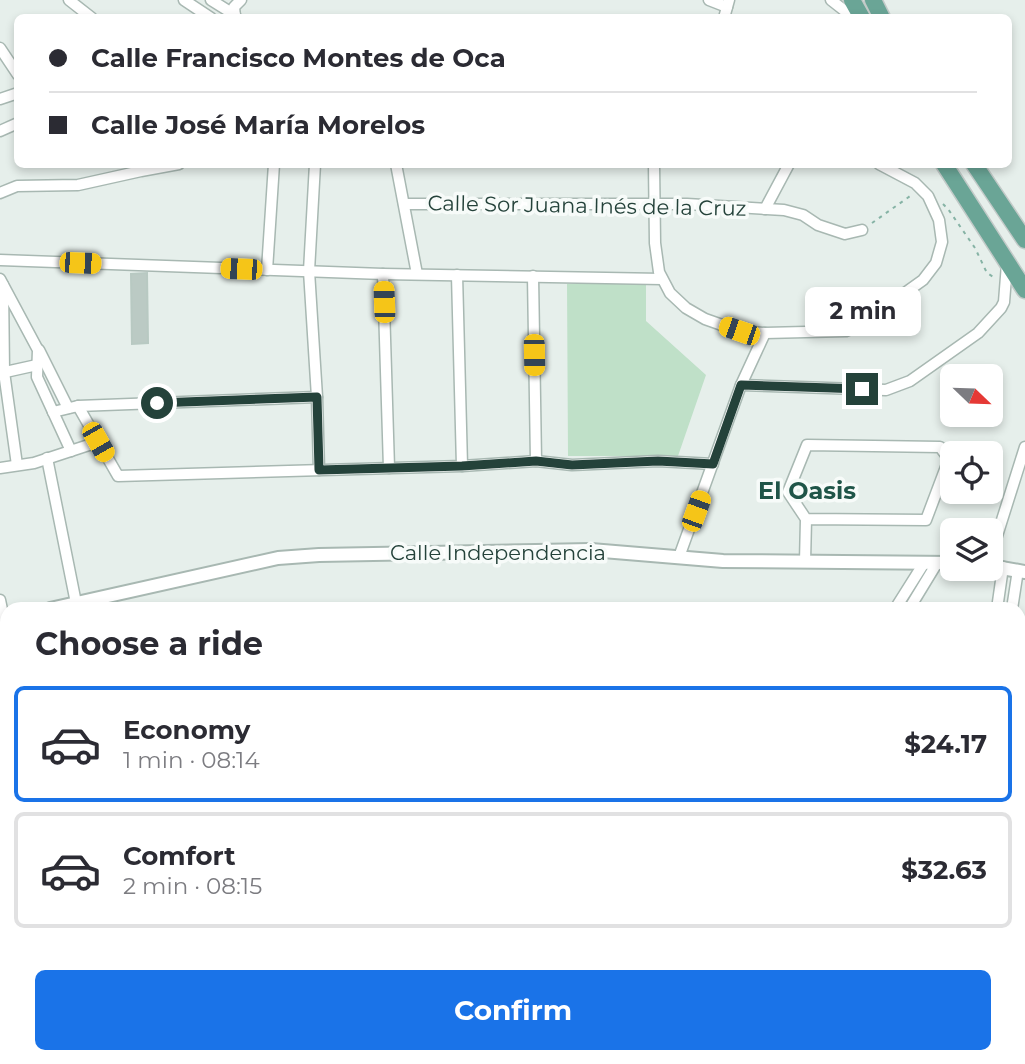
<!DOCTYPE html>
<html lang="en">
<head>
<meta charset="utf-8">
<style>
	:root { --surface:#fff; --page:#f2f2f3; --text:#2b2b33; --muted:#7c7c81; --line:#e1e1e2; --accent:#1a73e8 }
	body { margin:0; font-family:Montserrat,sans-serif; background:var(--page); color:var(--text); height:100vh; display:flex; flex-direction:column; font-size:26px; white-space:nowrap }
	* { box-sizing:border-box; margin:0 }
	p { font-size:23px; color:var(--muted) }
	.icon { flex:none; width:38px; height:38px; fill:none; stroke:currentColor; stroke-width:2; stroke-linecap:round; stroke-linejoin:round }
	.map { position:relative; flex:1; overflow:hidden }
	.drawer { position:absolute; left:0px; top:602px; width:1026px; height:462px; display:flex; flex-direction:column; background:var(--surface); border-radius:21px 21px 0 0; box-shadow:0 4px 10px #0003 }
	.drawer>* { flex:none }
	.hud { position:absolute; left:14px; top:14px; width:998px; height:154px; border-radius:10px; box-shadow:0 4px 10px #0003; display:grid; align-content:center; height:154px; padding:0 35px; background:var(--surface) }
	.needle { width:46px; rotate:113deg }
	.buttons { position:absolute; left:940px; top:364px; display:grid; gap:14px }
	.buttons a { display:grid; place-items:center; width:63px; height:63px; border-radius:10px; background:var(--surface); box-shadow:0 4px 10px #0003; font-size:35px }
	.end { position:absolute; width:32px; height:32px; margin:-16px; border:9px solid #24423a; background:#fff; box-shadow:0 0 0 4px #fff }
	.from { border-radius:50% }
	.bubble { position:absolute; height:49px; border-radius:10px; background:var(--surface); box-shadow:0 4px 10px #0003; font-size:23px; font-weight:700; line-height:49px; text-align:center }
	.car { position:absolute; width:21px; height:42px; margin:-21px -10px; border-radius:9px; box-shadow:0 0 5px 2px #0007; background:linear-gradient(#f5c518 24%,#345 0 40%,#f5c518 0 76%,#345 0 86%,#f5c518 0) }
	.hud b { display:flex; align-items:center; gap:24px; height:66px; font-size:26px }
	.hud b+b { border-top:2px solid var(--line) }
	.hud i { width:18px; height:18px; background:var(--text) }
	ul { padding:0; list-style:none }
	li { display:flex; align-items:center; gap:21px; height:116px; margin:0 14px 10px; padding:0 21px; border:4px solid var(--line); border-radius:10px }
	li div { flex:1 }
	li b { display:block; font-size:26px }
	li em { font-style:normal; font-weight:700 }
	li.selected { border-color:var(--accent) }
	li>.icon { width:63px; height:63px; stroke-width:1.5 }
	h2 { padding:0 35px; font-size:32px; line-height:84px }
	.button { display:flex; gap:14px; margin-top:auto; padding:14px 35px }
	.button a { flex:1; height:80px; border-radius:10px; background:var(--accent); color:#fff; font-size:28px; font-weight:700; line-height:80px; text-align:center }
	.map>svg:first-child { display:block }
	.green { fill:#bfe0c8 }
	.building { fill:#bbcac4; stroke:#b8c9c2; stroke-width:2 }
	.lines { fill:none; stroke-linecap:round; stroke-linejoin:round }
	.minor-casing { stroke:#a8b8b2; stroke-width:13 }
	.tertiary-casing { stroke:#a8b8b2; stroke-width:16 }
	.primary-casing { stroke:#c2cac8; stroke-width:19 }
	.path { stroke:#86b3a5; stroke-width:2; stroke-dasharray:3.5 5; stroke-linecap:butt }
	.minor { stroke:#fff; stroke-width:10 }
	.tertiary { stroke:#fff; stroke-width:12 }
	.primary { stroke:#6aa596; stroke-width:16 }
	.route { stroke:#24423a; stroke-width:9 }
	.labels { text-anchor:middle; stroke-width:7; stroke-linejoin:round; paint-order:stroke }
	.street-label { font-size:21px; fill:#24423a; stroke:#f7fbf9 }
	.quarter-label { font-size:24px; font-weight:bold; fill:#1f5548; stroke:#f7fbf9 }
</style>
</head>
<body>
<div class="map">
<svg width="1025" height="1064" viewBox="0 0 1025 1064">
	<rect width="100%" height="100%" fill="#e6efeb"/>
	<path class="green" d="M567,284H646V321L706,375L678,456H568Z"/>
	<path class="building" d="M147,273L148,343L132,344L131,274Z"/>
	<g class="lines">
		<defs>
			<g id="minor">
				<path d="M69,0L92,18"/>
				<path d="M184,0L211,18"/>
				<path d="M211,0L235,15"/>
				<path d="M709,0L727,7"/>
				<path d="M831,0L854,18"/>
				<path d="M235,17L234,7L241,0"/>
				<path d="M724,18L729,0"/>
				<path d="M0,48L18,75"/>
				<path d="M0,99L18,93"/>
				<path d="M0,131L18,123"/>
				<path d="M315,164L309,271L317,397L319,470"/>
				<path d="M396,164L417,274"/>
				<path d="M654,164L655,243L659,272L670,293L686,308L705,319L739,331L765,333L846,331L860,325L923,280L936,263L942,242L939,220L928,196L915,183L879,164"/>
				<path d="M0,193L17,186L78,185L141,171L179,164"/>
				<path d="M404,204H687L784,210L803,215L818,225L845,234L862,230"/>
				<path d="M765,209L789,164"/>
				<path d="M0,260L383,274L662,279"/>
				<path d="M267,270L274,164"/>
				<path d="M383,274L389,468"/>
				<path d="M457,275L462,466"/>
				<path d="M533,276L536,461"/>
				<path d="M0,279L38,350L37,377L71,451"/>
				<path d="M3,285L4,372L17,465"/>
				<path d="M39,350L68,408"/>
				<path d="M1,373L37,365"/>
				<path d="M741,385L886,390L910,381L978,333L1001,308L1004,302L1007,264"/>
				<path d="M78,406L118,476L462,466L536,461L572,465L658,461L713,464"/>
				<path d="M53,412L78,406L317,397"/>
				<path d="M47,458L76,603"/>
				<path d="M0,468L34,463L98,442"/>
				<path d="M679,557L741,385L765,333"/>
				<path d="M990,558L1025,447"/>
				<path d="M805,562L806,519L788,492L807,445L940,447L949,459L926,520L806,519"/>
				<path d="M0,600L4,619"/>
				<path d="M895,609L924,563"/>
				<path d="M909,609L937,563"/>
				<path d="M997,609L1003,567"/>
				<path d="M1012,609L1018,570"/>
				<path d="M395,1057L399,1064"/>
				<path d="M486,1057L489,1064"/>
				<path d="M725,1057L730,1062L737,1064"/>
				<path d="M707,1060L725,1057"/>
				<path d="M374,1064L379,1057"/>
				<path d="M589,1064L593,1057"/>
				<path d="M752,1064L759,1057"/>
				<path d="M883,1064L888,1057"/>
				<path d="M947,1064L949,1057"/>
				<path d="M1019,1064L1025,1052"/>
			</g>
			<g id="tertiary">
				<path d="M990,566L1025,572"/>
				<path d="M50,609L278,558L319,555L591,550L723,561L952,563"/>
				<path d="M0,620L7,619"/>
			</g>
			<g id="primary">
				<path d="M852,0L862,18"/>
				<path d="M873,0L882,18"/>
				<path d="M944,164L1025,290"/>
				<path d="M974,164L1025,240"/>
			</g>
		</defs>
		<use href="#minor" class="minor-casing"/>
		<use href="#tertiary" class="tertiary-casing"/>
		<use href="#primary" class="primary-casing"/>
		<g class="path">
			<path d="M943,204L948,209L975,248L987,273L995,278V277"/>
			<path d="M872,223L913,194"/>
			<path d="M641,1064L646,1057"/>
		</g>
		<use href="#minor" class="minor"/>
		<use href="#tertiary" class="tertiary"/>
		<use href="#primary" class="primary"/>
	</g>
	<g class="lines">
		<path class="route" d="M157,403L317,397L319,470L462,466L536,461L572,465L658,461L713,464L741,385L862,389"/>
	</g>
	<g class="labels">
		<g class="street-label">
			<text transform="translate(587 206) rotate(1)" y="7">Calle Sor Juana Inés de la Cruz</text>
			<text x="498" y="560">Calle Independencia</text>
		</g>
		<g class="quarter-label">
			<text x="807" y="499">El Oasis</text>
		</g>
	</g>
</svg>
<div class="buttons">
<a><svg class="needle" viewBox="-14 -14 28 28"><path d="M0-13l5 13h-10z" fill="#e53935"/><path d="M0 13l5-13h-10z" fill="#7c7c81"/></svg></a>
<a><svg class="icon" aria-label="locate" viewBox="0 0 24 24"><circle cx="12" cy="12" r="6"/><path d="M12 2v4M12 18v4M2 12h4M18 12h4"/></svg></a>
<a><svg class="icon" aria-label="layers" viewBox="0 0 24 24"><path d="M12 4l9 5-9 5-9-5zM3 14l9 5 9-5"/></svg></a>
</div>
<i class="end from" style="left:157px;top:403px"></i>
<i class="end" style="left:862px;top:389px"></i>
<div class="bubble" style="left:805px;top:287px;width:116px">2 min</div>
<i class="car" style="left:80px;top:263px;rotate:92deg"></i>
<i class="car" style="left:241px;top:269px;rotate:272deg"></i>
<i class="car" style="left:384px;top:302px;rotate:358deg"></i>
<i class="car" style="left:739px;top:331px;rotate:289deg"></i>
<i class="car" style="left:534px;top:355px;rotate:179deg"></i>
<i class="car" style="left:98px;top:442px;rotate:150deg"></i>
<i class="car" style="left:696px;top:511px;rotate:20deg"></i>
<div class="hud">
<b><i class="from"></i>Calle Francisco Montes de Oca</b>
<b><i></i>Calle José María Morelos</b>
</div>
<section class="drawer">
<h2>Choose a ride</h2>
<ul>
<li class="selected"><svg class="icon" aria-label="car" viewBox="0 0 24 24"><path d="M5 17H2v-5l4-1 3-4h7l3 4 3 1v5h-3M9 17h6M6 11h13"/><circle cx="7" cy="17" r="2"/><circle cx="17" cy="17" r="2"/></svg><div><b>Economy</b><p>1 min · 08:14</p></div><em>$24.17</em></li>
<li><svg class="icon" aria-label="car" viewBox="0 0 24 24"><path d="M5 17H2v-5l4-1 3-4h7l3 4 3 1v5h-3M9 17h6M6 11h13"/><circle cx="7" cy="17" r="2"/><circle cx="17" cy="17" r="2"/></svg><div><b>Comfort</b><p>2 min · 08:15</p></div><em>$32.63</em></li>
</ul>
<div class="button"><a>Confirm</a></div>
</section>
</div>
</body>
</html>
